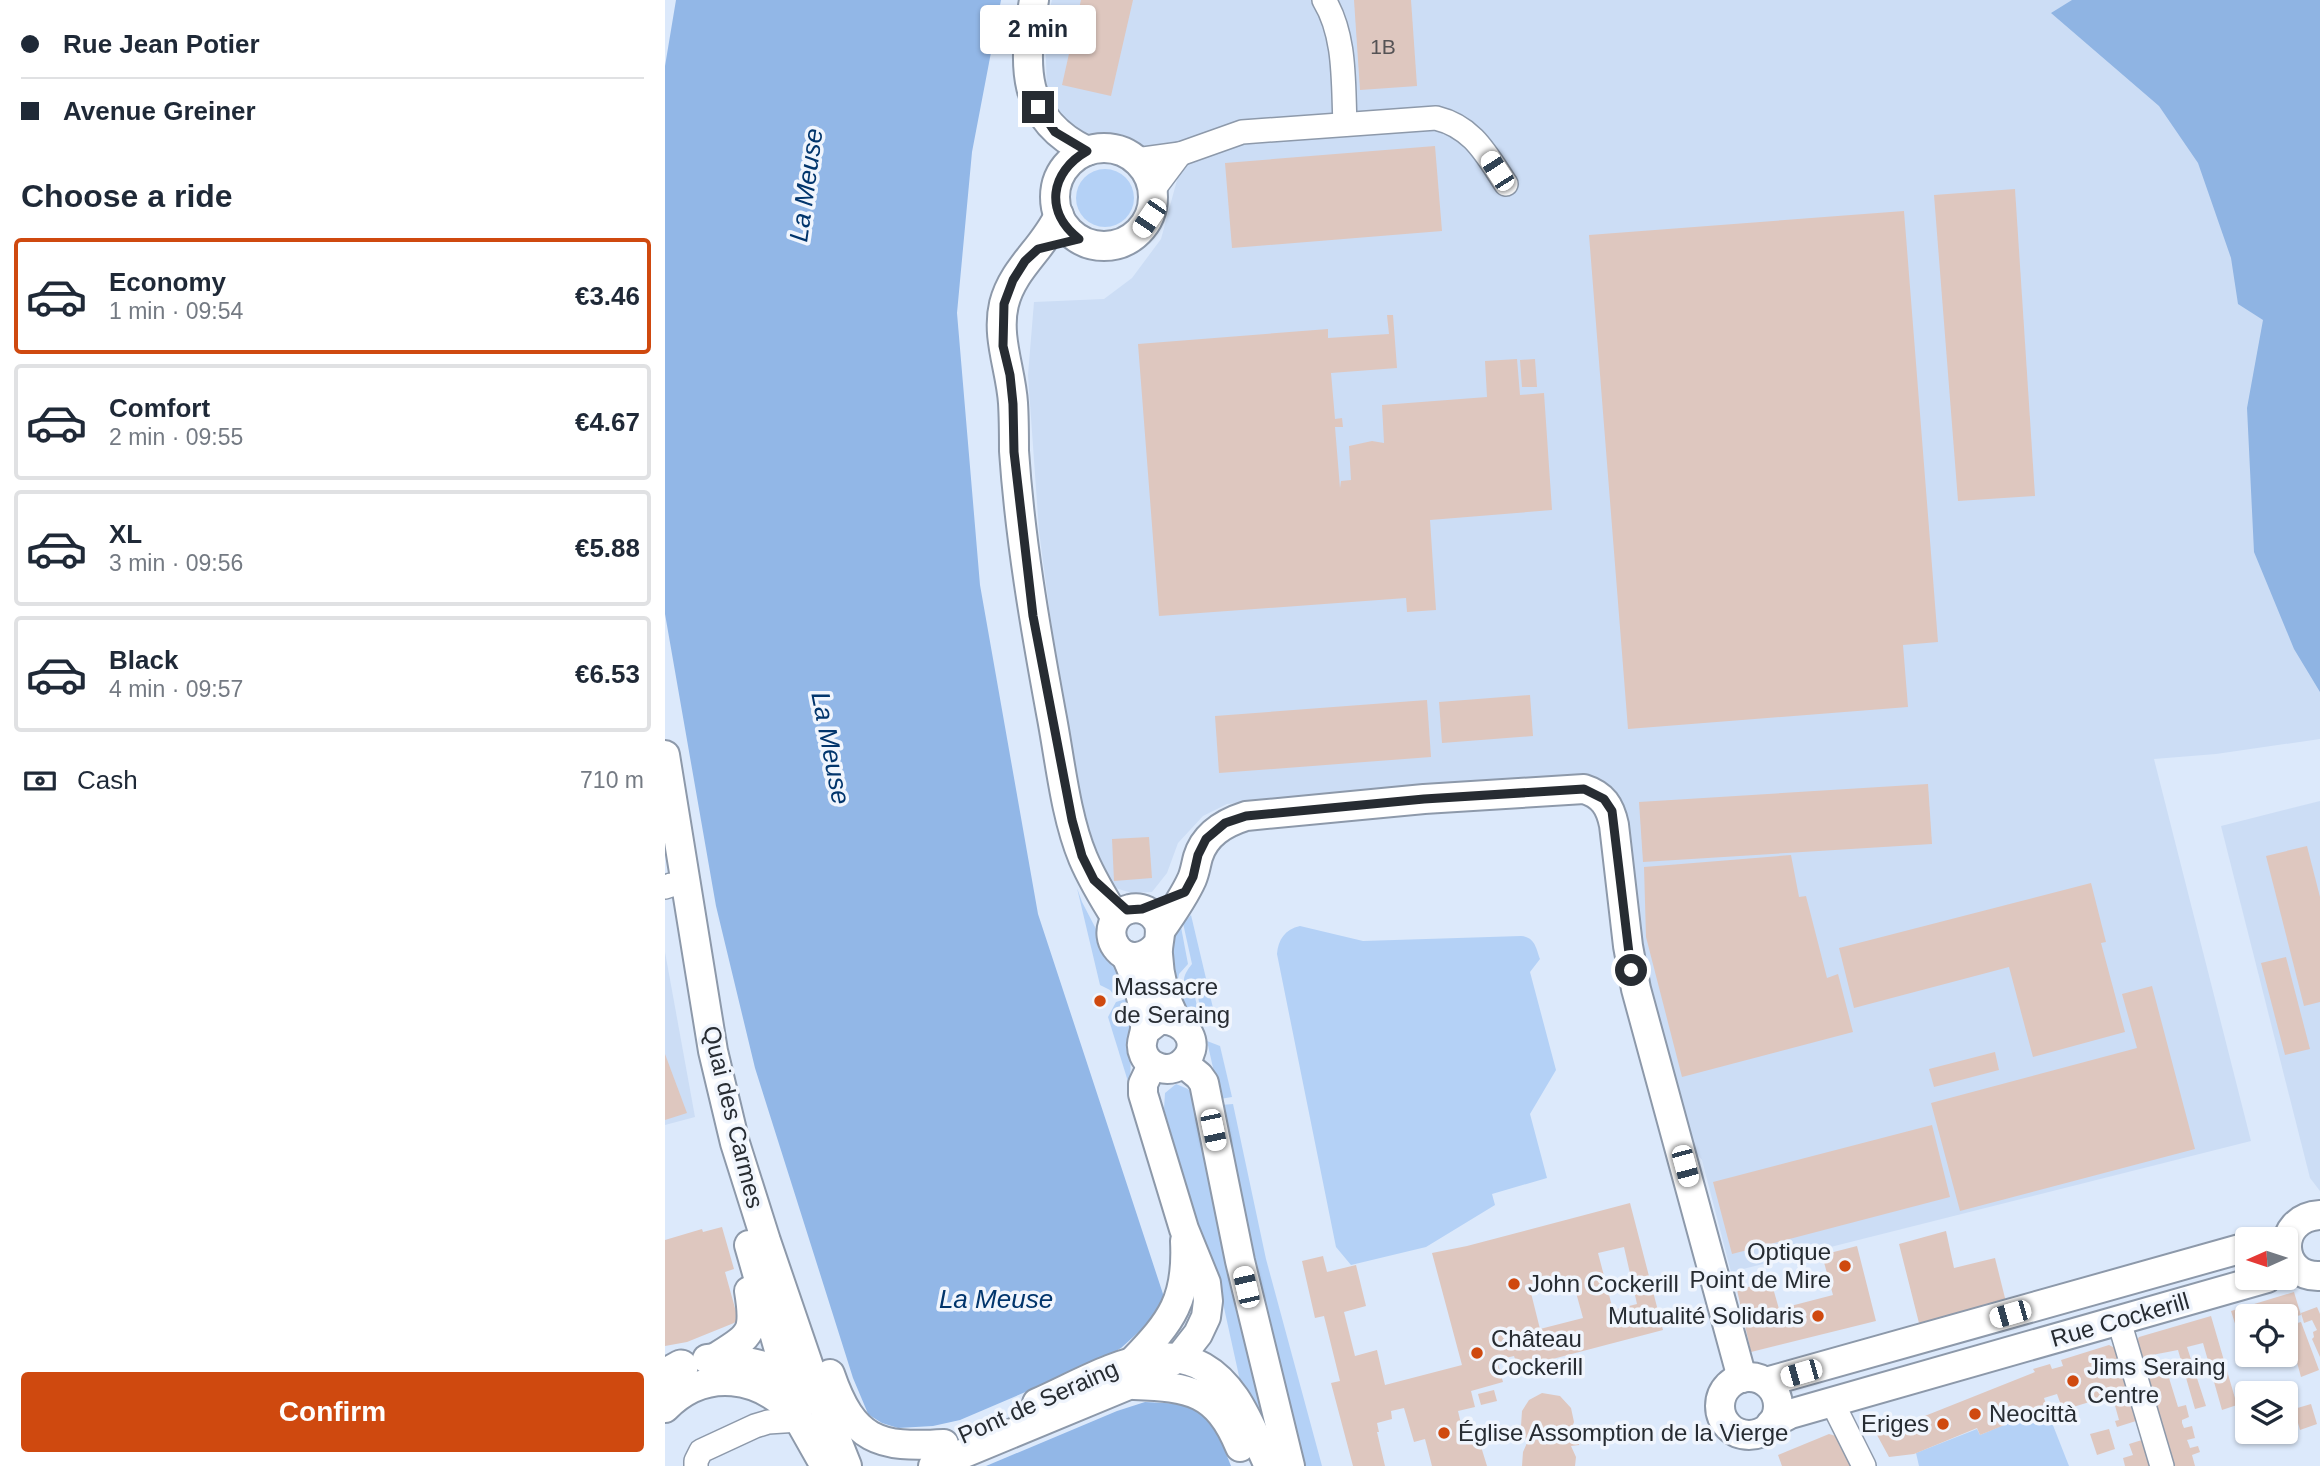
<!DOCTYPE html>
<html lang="en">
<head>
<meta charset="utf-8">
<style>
	:root { --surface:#fff; --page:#f6f6f7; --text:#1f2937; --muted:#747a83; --line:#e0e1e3; --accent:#cf490f }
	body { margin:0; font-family:Arial,sans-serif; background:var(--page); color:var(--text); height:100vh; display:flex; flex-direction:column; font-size:26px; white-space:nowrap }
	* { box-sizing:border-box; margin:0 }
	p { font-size:23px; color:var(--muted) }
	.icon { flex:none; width:38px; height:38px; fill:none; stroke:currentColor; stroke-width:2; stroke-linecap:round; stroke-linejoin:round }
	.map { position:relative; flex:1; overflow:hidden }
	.sheet { display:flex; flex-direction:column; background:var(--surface); width:665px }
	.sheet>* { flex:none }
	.banner { display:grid; align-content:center; height:154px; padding:0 21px; background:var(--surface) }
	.needle { width:46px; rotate:267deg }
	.tools { position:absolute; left:1570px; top:1227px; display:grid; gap:14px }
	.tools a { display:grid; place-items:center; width:63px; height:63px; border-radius:7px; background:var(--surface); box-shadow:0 2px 5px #0004; font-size:35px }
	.end { position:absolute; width:32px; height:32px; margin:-16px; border:9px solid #272c32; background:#fff; box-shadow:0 0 0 4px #fff }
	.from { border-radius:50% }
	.bubble { position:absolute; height:49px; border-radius:7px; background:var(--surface); box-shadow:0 2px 5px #0004; font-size:23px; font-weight:600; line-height:49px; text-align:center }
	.car { position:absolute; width:21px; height:42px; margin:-21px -10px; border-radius:9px; box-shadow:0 0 5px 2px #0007; background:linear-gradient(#fff 24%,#345 0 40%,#fff 0 76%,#345 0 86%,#fff 0) }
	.banner b { display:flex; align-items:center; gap:24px; height:66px; font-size:26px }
	.banner b+b { border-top:2px solid var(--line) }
	.banner i { width:18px; height:18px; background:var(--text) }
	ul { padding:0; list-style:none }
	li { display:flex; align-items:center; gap:21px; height:116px; margin:0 14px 10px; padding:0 7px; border:4px solid var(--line); border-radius:7px }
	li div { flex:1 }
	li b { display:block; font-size:26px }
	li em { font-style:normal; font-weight:600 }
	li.active { border-color:var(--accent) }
	li>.icon { width:63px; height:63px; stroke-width:1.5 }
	h2 { padding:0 21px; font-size:32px; line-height:84px }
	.pay { display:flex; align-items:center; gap:18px; height:77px; padding:0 21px; font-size:26px }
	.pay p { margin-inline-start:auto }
	.primary-button { display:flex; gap:14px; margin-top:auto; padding:14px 21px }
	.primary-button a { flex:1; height:80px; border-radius:7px; background:var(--accent); color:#fff; font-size:28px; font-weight:600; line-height:80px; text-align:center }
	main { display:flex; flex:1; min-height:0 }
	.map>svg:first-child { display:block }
	.built { fill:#ccddf5 }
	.green { fill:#b4d1f6 }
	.forest { fill:#8fb4e3 }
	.water { fill:#92b7e7 }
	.pier { fill:#dce9fb }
	.building { fill:#dec7bf; fill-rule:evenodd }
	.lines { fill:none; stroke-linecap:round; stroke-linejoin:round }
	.minor-casing { stroke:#8d99aa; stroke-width:26 }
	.major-casing { stroke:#8d99aa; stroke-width:32 }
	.highway-casing { stroke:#8d99aa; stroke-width:37 }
	.minor { stroke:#fff; stroke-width:23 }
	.major { stroke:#fff; stroke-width:28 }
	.highway { stroke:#fff; stroke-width:33 }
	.route { stroke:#272c32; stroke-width:9 }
	.poi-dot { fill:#cf490f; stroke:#f0f5fd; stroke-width:2.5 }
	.labels { text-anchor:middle; stroke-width:7; stroke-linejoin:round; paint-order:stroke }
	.number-label { font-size:21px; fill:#555355 }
	.poi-label { font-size:24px; fill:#272c32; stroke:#f0f5fd; text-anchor:start }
	.street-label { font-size:24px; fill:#272c32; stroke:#f0f5fd }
	.water-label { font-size:26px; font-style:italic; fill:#01356c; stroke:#f0f5fd }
</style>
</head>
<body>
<main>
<section class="sheet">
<div class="banner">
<b><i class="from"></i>Rue Jean Potier</b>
<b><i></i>Avenue Greiner</b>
</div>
<h2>Choose a ride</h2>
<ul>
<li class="active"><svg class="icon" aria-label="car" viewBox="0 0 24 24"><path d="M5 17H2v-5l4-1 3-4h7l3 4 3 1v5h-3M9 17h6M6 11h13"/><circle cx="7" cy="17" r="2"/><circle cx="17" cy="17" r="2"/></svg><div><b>Economy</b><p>1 min · 09:54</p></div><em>€3.46</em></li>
<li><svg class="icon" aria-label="car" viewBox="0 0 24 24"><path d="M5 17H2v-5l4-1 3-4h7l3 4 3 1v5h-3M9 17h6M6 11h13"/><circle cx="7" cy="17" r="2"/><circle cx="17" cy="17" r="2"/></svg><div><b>Comfort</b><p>2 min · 09:55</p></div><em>€4.67</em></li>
<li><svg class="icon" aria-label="car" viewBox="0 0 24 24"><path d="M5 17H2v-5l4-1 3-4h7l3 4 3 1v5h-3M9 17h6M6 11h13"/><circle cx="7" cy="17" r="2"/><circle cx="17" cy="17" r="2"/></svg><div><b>XL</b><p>3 min · 09:56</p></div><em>€5.88</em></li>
<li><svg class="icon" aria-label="car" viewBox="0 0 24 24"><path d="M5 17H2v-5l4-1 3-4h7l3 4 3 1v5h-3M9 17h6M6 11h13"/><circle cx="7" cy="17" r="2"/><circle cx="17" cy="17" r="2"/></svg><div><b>Black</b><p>4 min · 09:57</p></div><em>€6.53</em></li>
</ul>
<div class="pay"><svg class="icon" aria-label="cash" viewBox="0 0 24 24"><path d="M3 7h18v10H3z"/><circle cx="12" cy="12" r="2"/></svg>Cash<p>710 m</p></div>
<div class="primary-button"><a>Confirm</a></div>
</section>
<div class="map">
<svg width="1655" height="1466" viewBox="0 0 1655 1466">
	<rect width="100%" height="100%" fill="#dce9fb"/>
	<g class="built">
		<path d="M387,0H1655V739L1551,754L1489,759L1586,1141L1066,1272L1037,1160L1027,1148L979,975L957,805L949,791L935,780L913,775L562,804L538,816L513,843L502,873L487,892L467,893L450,888L434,860L417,803L393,675L374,531L363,375L369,302L439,299L467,278L496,239L515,169L502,143L480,147L408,129L382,94L380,27Z"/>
		<path d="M1655,801V1191L1645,1178L1556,826Z"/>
		<path d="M0,952L30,1117L0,1125Z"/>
	</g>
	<g class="green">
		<circle cx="440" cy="198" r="29"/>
		<path d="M412,888L417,902L431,929L434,949L457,978L462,992L449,995L445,990L435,985Z"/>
		<path d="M526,915L548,1008L546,1023L539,1026L532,992C514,987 517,976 527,964L518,923Z"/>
		<path d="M512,925L516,927L523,964L514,974L513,979L509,980L505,952Z"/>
		<path d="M635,926L698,941L856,936C870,937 871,948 875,959L865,972L891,1070L865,1114L882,1178L827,1194L830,1205L761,1247L686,1265L671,1247L612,954C613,940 620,929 635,926Z"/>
		<path d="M516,987L530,997L536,1025L522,1013L511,988Z"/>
		<path d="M464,998L467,1009L465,1088L443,1017L451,1002Z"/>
		<path d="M542,1041L555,1046L567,1097L555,1099Z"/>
		<path d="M511,1084L523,1089L531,1099L615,1466L583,1417L554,1285L548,1275L499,1109L500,1093Z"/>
		<path d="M568,1104L601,1259L657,1466H640L586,1242L556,1105Z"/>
		<path d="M1380,1405L1404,1466H1254L1251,1453L1312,1429L1315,1435L1341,1424L1340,1419Z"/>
	</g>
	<path class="forest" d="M1407,0H1655V692L1629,649L1589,552L1582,408L1598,320L1573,304L1566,258L1533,163L1494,106L1386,13Z"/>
	<path class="water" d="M11,0H336L307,152L292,313L315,585L373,914L499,1297L566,1466H225L188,1378L90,1068L51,906L0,614V66Z"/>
	<path class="pier" d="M501,1294L556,1433L543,1417L518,1404L480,1402L452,1411L321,1466H223L201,1413L217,1423L233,1428L268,1426L295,1420L433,1361L456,1348L488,1319Z"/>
	<g class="building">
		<path d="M416,0H468L446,96L397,85Z"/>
		<path d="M689,0H746L752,86L695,90Z"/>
		<path d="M770,146L777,231L567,248L560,163Z"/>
		<path d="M1350,189L1370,496L1293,501L1269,195Z"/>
		<path d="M1239,211L1273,642L1238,645L1243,707L963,729L924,235Z"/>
		<path d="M722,315H728L732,368L666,373L670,419L677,418L678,427H670L675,488L676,481L686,480L684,446L707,441L719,443L717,405L822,397L820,361L852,359L855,395L879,393L887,510L765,520L771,610L742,612L741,598L494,616L473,344L663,329V338L724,334Z"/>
		<path d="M870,359L872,387H857L855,360Z"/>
		<path d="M865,695L868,736L777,743L774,702Z"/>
		<path d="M762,700L766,757L554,773L550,716Z"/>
		<path d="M1263,784L1267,844L978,862L974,802Z"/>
		<path d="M484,837L487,878L449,881L447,839Z"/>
		<path d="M1642,846L1655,897V1002L1639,1006L1601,856Z"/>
		<path d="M1126,855L1134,897L1141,896L1162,978L1173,974L1188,1032L1017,1077L981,937L979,867Z"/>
		<path d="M1426,883L1441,942L1436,943L1460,1032L1368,1057L1344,967L1189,1008L1174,948Z"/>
		<path d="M1621,957L1645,1049L1620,1055L1596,963Z"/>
		<path d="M1487,986L1530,1149L1295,1211L1266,1103L1472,1048L1457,994Z"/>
		<path d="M1330,1052L1334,1070L1269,1087L1264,1069Z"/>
		<path d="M0,1054L22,1113L0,1120Z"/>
		<path d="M1267,1125L1285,1197L1067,1254L1048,1182Z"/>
		<path d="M965,1203L998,1330L853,1368L849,1356L832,1360L838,1382L806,1391L810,1407L793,1411L797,1428L809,1424L822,1466H767L760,1439L749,1442L739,1408L726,1411L727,1419L712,1423L714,1432H712L720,1466H688L666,1383L675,1381L659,1316L650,1318L637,1261L658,1256L662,1272L691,1265L701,1306L679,1312L690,1356L712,1350L720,1385L797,1365L767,1253L802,1246ZM959,1247L972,1304L948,1310L933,1253ZM907,1278L918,1318L875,1329L865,1289Z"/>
		<path d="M57,1227L69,1269L60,1272L73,1319L69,1323L22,1342L0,1346V1240L37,1229L38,1232Z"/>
		<path d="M1281,1231L1289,1268L1330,1258L1341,1302L1254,1323L1234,1244Z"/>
		<path d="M1192,1246L1211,1321L1086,1352L1072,1290L1106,1281L1114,1309L1168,1295L1157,1255Z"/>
		<path d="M1629,1292L1636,1315L1620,1319V1316H1582V1330L1573,1333L1566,1311Z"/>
		<path d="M1652,1307L1655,1314V1357L1647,1339L1649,1337L1648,1332L1652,1330L1647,1320L1639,1323L1636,1313Z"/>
		<path d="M1546,1316L1572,1405L1557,1410L1538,1343L1522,1347L1541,1406L1530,1409L1513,1350L1487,1355L1490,1367L1500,1365L1513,1407L1521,1405L1524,1417L1517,1420V1423L1519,1428L1527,1426L1530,1438L1522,1440L1524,1445L1525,1448L1533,1446L1535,1452L1527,1455L1530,1466H1509L1471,1342L1474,1337Z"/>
		<path d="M1636,1322L1654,1370L1636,1377L1622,1326Z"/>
		<path d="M1444,1345L1450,1348L1471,1421L1452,1427L1450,1421L1454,1420L1447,1395L1405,1408L1396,1405L1392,1394L1379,1398L1381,1404L1340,1419L1342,1424L1315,1435L1312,1428L1249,1454L1224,1457L1212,1435L1370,1372L1368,1369L1385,1364L1387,1369L1398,1366L1396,1360Z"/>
		<path d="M829,1390L832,1401L816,1405L813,1394Z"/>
		<path d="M877,1393L895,1396L906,1408L909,1422L905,1433H914V1445L906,1446L911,1457L910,1466H857L858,1452L862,1443L856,1426L857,1411L864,1400Z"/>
		<path d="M1646,1404L1652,1424L1635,1430L1629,1409Z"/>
		<path d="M1444,1429L1450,1449L1432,1455L1425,1434Z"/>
		<path d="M1164,1434L1171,1436L1187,1466H1117L1113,1455Z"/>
		<path d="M1477,1440L1485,1466H1460L1458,1458L1468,1455L1464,1444Z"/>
	</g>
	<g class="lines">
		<defs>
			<g id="minor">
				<path d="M659,0C681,36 678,83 680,124"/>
				<path d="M471,160L515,154L577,132L771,118C808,127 821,154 841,184"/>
				<path d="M488,190L515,154"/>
				<path d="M0,887L6,885"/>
				<path d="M1454,1321L1497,1466"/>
				<path d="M1167,1402L1199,1466"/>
				<path d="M31,1466V1461L36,1451L90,1426L103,1422L134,1420"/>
			</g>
			<g id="major">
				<path d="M369,0C358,65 355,119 422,151"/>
				<circle cx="439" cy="197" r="49"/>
				<path d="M394,215C379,248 348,268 339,304C331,337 346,370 348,403C349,419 349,435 349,451C355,539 370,626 386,713C395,759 400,815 418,858C427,879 439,899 451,918"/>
				<path d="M0,755L48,1051L70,1143L101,1241L153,1393L182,1466"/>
				<path d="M495,931C507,914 519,897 527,879C530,872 531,864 533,857C540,834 559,823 581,816L759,799L919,789C938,795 945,806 949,825L963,946L971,989L1077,1378"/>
				<path d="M492,945C482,958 462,963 451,947C441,933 448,913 465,909C476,906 488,912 493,922C498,933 492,943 493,954C494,978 500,1000 511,1021"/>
				<path d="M461,956C471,978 481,1004 480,1029C479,1038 474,1044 479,1055C485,1068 503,1073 515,1065C540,1047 521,1017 494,1020L480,1031"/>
				<path d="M518,1063L534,1076L539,1083L575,1261L625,1466"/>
				<path d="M1655,1215C1609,1218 1613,1278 1655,1276"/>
				<path d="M84,1245L134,1420L160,1466"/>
				<path d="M50,1358C86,1335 91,1334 84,1291"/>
				<path d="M42,1359C65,1355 110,1368 132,1377"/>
				<path d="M468,1361C507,1321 523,1299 520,1241"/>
				<path d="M165,1374C188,1441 213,1448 279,1444"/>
				<circle cx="1084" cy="1406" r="29"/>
				<path d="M1101,1382L1582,1247"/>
				<path d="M469,1385C525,1387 552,1391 575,1447"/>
				<path d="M372,1403C438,1374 516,1319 570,1398C584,1419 593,1443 604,1466"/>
				<path d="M0,1408C40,1367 96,1375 132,1417"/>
				<path d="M1106,1424L1125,1414L1602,1278"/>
				<path d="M268,1466L466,1384L515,1357L533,1334L541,1317L543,1301L541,1283L519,1229L478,1094V1084L487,1065"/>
			</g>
			<path id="highway" d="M0,1376L16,1367"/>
		</defs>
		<use href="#minor" class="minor-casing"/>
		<use href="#major" class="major-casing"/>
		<use href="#highway" class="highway-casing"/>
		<use href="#minor" class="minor"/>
		<use href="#major" class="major"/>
		<use href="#highway" class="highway"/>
	</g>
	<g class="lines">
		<path class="route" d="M373,107L390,132L422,151C385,172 379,212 414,239L373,249L360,261L348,280L339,304L338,346L345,375L348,404L349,452L368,616L407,820L417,856L429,880L462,910L477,909L520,892L528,877L533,855L541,839L560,823L581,816L759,799L919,789L939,799L947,811L966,970"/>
	</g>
	<g class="poi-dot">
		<circle cx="435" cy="1001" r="7"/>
		<circle cx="1180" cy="1266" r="7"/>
		<circle cx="849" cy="1284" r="7"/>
		<circle cx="1153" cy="1316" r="7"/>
		<circle cx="812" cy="1353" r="7"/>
		<circle cx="1408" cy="1381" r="7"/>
		<circle cx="1310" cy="1414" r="7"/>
		<circle cx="1278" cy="1424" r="7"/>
		<circle cx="779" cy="1433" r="7"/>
	</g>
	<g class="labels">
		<g class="number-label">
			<text x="718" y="54">1B</text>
		</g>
		<g class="poi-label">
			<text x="449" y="995">Massacre<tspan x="449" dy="28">de Seraing</tspan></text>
			<text x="1166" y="1260" text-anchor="end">Optique<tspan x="1166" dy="28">Point de Mire</tspan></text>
			<text x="863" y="1292">John Cockerill</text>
			<text x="1139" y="1324" text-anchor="end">Mutualité Solidaris</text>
			<text x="826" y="1347">Château<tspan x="826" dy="28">Cockerill</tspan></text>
			<text x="1422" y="1375">Jims Seraing<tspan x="1422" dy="28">Centre</tspan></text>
			<text x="1324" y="1422">Neocittà</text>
			<text x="1264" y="1432" text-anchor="end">Eriges</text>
			<text x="793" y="1441">Église Assomption de la Vierge</text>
		</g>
		<g class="street-label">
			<text transform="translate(68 1117) rotate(76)" y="8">Quai des Carmes</text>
			<text transform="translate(1455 1320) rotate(-16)" y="8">Rue Cockerill</text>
			<text transform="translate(373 1402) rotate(-24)" y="8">Pont de Seraing</text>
		</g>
		<g class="water-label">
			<text transform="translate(141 185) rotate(-82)" y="9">La Meuse</text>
			<text transform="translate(166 748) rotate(79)" y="9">La Meuse</text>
			<text x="331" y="1308">La Meuse</text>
		</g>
	</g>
</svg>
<div class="tools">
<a><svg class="needle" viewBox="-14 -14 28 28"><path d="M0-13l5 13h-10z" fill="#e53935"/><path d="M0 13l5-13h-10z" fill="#747a83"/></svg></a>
<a><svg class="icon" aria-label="locate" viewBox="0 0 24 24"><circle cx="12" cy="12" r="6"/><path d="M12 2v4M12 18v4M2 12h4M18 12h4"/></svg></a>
<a><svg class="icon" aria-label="layers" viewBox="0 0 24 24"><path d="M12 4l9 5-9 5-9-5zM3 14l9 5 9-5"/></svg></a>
</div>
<i class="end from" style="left:966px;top:970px"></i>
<i class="end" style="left:373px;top:107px"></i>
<div class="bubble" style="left:315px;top:5px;width:116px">2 min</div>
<i class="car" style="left:832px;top:171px;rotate:327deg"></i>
<i class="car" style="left:484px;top:218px;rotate:214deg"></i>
<i class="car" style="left:548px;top:1130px;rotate:168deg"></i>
<i class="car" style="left:1020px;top:1166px;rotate:165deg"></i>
<i class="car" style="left:581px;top:1287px;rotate:347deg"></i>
<i class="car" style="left:1345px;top:1314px;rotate:254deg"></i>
<i class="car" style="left:1136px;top:1373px;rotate:254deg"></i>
</div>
</main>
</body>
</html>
